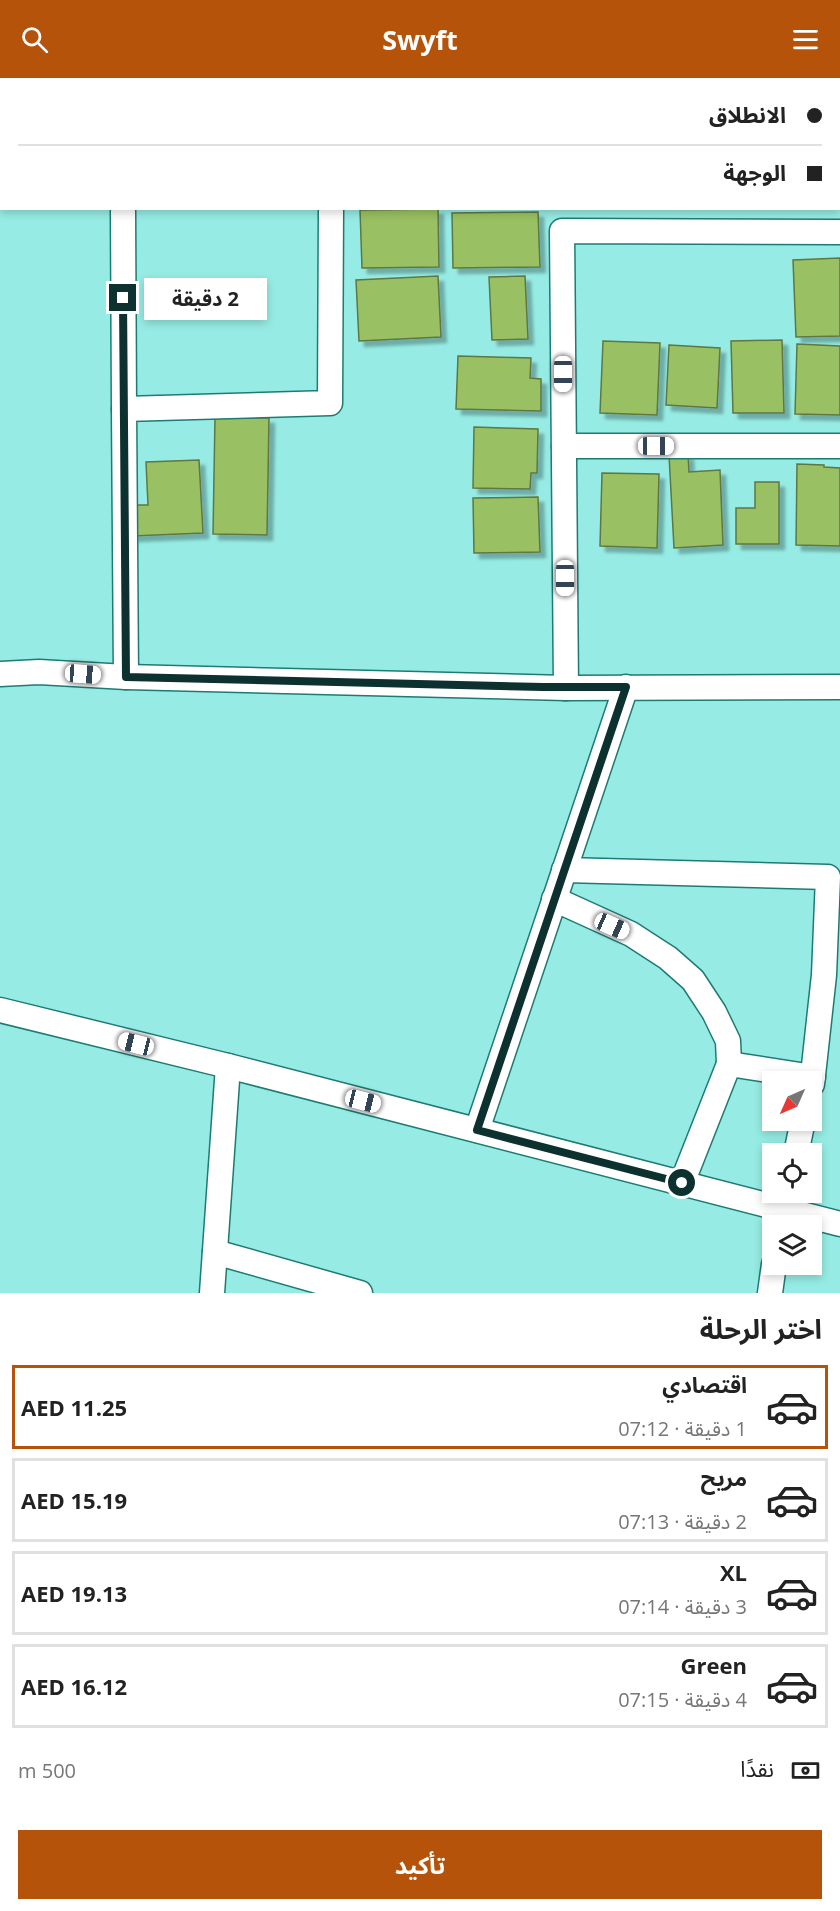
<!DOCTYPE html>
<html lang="ar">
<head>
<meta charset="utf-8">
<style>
	:root { --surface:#fff; --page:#f2f2f2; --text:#222; --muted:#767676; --line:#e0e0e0; --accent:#b45309 }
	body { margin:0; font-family:"Open Sans","Noto Sans Arabic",sans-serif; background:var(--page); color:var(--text); direction:rtl; height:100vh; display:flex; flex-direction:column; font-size:22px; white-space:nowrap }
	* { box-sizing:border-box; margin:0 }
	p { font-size:20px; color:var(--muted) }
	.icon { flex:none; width:33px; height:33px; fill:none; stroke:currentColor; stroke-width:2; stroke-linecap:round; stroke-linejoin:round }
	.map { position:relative; height:1215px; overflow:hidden; direction:ltr }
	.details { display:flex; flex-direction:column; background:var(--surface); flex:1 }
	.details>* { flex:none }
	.hud { position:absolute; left:0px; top:0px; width:840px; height:132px; box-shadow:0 3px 9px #0003; direction:rtl; display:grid; align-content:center; height:132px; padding:0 18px; background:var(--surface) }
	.needle { width:39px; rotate:225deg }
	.tools { position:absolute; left:762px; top:993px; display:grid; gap:12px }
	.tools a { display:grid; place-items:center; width:60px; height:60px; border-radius:0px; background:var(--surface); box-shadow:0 3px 9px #0003; font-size:30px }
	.end { position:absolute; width:27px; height:27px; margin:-14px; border:8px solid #0c312e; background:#fff; box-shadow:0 0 0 3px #fff }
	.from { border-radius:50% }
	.bubble { position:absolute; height:42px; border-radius:0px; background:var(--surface); box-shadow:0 3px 9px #0003; font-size:20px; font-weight:700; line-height:42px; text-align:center; direction:rtl }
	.car { position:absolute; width:18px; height:36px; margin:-18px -9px; border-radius:8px; box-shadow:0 0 4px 2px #0007; background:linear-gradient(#fff 24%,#345 0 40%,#fff 0 76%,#345 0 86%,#fff 0) }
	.hud b { display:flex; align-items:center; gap:21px; height:57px; font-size:22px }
	.hud b+b { border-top:2px solid var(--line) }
	.hud i { width:15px; height:15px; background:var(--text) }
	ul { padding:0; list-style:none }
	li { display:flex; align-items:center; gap:18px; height:84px; margin:0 12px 9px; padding:0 6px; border:3px solid var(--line); border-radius:0px }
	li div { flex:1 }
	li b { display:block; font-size:22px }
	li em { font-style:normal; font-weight:700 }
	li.current { border-color:var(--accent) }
	li>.icon { width:54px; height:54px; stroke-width:1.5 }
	h2 { padding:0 18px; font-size:27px; line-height:72px }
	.pay { display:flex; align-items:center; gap:15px; height:66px; padding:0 18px; font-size:22px }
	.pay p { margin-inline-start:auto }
	.button { display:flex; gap:12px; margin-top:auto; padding:12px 18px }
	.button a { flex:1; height:69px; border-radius:0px; background:var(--accent); color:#fff; font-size:24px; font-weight:700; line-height:69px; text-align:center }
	header { display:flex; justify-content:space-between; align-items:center; height:78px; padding:0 18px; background:var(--accent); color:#fff; font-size:27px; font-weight:700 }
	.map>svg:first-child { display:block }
	.building { fill:#99c164; stroke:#5f7741; stroke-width:1.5; filter:url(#shadow) }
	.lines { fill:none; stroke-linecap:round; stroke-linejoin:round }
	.street-casing { stroke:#1d7b74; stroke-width:27 }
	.street { stroke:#fff; stroke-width:24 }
	.route { stroke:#0c312e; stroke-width:8 }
</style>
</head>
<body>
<header><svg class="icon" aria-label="menu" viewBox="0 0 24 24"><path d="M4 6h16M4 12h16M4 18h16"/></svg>Swyft<svg class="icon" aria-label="search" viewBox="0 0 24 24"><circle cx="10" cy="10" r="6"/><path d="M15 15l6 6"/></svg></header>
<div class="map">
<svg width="840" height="1215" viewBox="0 0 840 1215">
	<defs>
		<filter id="shadow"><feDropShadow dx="5.5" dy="5.5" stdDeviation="1.5" flood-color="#0004"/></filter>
	</defs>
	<rect width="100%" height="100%" fill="#96ece4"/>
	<g class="building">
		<rect x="558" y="0" width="53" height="2"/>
		<path d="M623,0H676L623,2Z"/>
		<rect x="690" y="0" width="51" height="2"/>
		<path d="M757,0H812L757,2Z"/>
		<path d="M824,0H840V53H838V2Z"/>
		<path d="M438,131L439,189L362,190L360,132Z"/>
		<path d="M538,134L540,189L453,190L452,135Z"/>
		<path d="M840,180V258L796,259L793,182Z"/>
		<path d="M438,198L441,259L359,263L356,202Z"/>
		<path d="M525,198L528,261L492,262L489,199Z"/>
		<path d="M782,262L784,335H733L731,263Z"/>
		<path d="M603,263L660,265L657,337L600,335Z"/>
		<path d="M797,266L840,268V337L795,336Z"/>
		<path d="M669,267L720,270L717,330L666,327Z"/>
		<path d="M458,278L531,280L530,300L541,301V333L456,331Z"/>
		<path d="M215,339L269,340L267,457L213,456Z"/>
		<path d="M474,349L538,351L537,395H531L530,411L473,410Z"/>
		<path d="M688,376L689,394L720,392L723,467L674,470L669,377Z"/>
		<path d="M199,382L203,455L132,458L131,427H148L146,384Z"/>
		<path d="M797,386L824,387V389L840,390V468L796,467Z"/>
		<path d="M602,395L659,396L657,470L600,468Z"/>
		<path d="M755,404H779V466H736V430H755Z"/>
		<path d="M538,419L540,474L474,475L473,420Z"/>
	</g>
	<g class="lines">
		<defs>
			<g id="street">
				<path d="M123,0V2"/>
				<path d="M332,2V0"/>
				<path d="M123,130L124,331"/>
				<path d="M564,368H840"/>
				<path d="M0,596L39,594L126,599L566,610L840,609"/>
				<path d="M126,599L124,331L330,325L331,130"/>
				<path d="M566,610L562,153L840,154"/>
				<path d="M564,792L828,799L824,897L812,1006"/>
				<path d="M554,821L631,856L668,880L693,902L714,934L728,963L729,986L813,999"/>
				<path d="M0,932L228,988L840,1146"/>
				<path d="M477,1052L626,609"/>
				<path d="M796,1076L803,1042"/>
				<path d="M682,1105L729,986"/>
				<path d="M215,1174L360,1215"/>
				<path d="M212,1215L228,988"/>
				<path d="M770,1215L774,1186"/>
			</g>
		</defs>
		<use href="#street" class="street-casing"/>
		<use href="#street" class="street"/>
	</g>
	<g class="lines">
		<path class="route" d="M123,220L126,599L543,609H626L477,1052L682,1105"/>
	</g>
</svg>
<div class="tools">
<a><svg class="needle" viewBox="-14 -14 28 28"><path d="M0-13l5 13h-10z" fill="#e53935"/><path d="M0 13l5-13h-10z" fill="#767676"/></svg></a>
<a><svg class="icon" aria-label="locate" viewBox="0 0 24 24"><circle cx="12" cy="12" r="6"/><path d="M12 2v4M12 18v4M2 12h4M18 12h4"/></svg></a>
<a><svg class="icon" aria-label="layers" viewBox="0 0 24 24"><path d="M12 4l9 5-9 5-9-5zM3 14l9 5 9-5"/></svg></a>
</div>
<i class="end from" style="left:682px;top:1105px"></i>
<i class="end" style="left:123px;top:220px"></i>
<div class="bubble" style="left:144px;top:200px;width:123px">2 دقيقة</div>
<i class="car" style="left:563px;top:296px;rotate:180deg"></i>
<i class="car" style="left:656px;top:368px;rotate:90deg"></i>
<i class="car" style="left:565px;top:500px;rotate:180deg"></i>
<i class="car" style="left:83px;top:596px;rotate:94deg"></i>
<i class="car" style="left:612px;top:848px;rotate:114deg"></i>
<i class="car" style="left:136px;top:966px;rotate:284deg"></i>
<i class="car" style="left:363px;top:1023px;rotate:104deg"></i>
<div class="hud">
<b><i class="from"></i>الانطلاق</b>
<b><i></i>الوجهة</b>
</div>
</div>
<section class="details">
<h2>اختر الرحلة</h2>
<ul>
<li class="current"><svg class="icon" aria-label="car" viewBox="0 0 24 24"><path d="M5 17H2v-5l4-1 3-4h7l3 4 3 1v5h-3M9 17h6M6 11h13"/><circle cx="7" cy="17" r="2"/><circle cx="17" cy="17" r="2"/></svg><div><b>اقتصادي</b><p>1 دقيقة · 07:12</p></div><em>AED 11.25</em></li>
<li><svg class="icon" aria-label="car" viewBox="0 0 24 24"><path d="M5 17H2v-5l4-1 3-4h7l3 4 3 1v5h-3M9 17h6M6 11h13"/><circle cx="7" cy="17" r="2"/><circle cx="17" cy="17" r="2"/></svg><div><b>مريح</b><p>2 دقيقة · 07:13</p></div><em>AED 15.19</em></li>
<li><svg class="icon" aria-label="car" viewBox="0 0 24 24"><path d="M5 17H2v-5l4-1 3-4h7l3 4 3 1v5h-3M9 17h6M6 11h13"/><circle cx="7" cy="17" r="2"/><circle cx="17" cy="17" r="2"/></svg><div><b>XL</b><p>3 دقيقة · 07:14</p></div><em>AED 19.13</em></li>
<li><svg class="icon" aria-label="car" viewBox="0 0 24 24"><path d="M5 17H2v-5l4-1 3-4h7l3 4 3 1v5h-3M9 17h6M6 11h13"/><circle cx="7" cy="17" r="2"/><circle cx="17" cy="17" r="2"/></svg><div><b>Green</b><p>4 دقيقة · 07:15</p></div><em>AED 16.12</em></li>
</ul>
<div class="pay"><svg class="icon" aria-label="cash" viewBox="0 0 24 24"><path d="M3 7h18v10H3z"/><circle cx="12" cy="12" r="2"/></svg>نقدًا<p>500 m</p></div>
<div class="button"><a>تأكيد</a></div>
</section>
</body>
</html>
